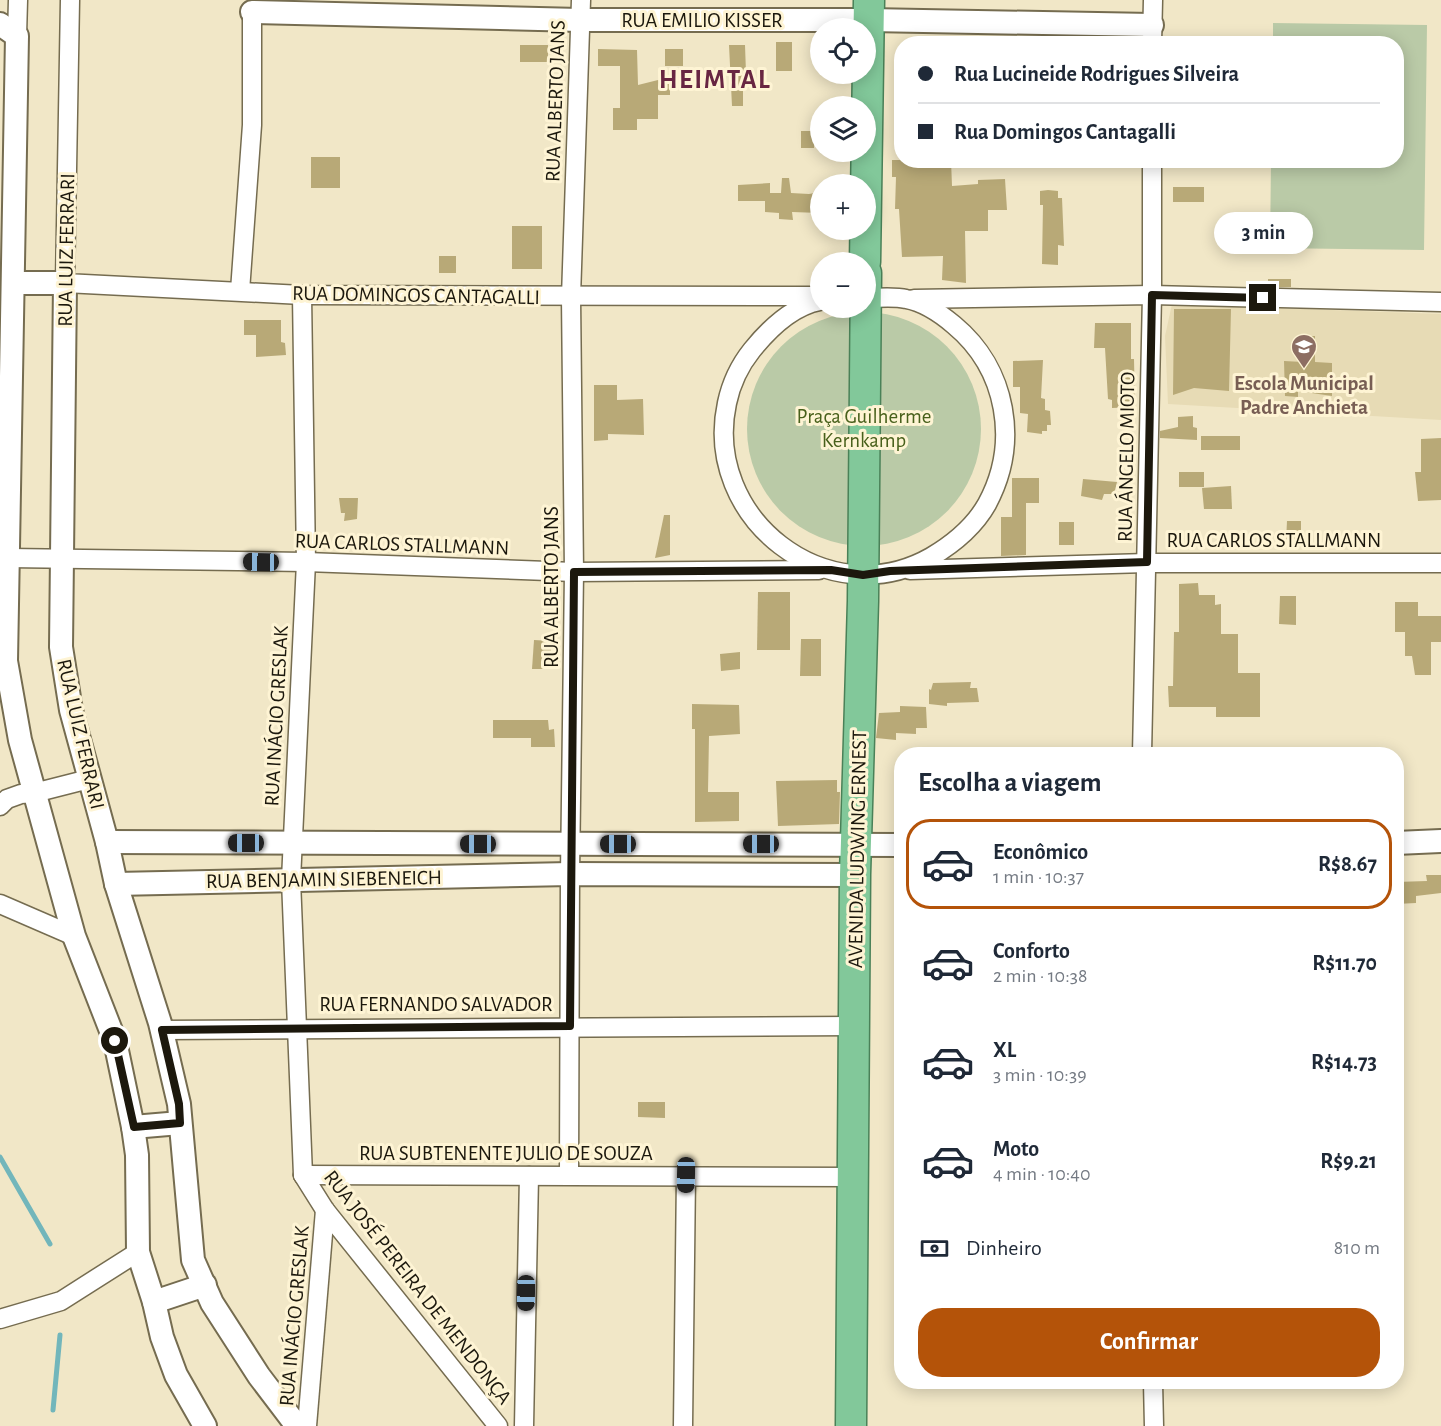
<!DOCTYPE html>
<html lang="pt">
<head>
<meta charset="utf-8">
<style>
	:root { --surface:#fff; --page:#f2f2f3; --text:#1f2937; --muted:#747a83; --line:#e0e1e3; --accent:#b45309 }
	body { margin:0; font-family:"Alegreya Sans",sans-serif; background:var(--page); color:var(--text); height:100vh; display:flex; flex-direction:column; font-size:22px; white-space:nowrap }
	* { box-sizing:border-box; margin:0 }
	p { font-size:20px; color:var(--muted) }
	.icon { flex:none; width:33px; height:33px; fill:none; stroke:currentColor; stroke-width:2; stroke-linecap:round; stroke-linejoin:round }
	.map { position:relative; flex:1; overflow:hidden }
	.sheet { position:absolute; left:894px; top:747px; width:510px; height:642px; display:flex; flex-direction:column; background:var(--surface); border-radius:24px; box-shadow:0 3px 15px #0003 }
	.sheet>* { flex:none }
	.banner { position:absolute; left:894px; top:36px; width:510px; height:132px; border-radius:24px; box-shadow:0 3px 15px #0003; display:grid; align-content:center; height:132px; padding:0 24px; background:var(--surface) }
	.fabs { position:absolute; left:810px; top:18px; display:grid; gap:12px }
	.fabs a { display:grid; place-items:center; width:66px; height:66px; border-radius:50%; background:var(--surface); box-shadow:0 3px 15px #0003; font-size:30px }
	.end { position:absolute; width:27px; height:27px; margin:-14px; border:8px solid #1c180d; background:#fff; box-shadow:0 0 0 3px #fff }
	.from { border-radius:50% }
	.bubble { position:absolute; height:42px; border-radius:21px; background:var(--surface); box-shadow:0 3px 15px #0003; font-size:20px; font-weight:700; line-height:42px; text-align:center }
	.car { position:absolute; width:18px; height:36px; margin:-18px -9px; border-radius:8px; box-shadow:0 0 4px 2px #0007; background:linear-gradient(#222 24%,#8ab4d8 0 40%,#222 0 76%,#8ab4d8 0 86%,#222 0) }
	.banner b { display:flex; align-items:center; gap:21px; height:57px; font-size:22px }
	.banner b+b { border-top:2px solid var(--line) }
	.banner i { width:15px; height:15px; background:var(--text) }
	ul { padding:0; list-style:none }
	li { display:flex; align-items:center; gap:18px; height:90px; margin:0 12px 9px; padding:0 12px; border:3px solid transparent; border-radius:24px }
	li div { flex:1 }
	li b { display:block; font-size:22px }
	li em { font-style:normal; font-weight:700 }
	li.current { border-color:var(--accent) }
	li>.icon { width:54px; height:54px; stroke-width:1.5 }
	h2 { padding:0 24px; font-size:27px; line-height:72px }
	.pay { display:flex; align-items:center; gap:15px; height:66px; padding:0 24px; font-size:22px }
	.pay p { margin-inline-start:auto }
	.action { display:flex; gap:12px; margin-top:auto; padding:12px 24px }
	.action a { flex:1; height:69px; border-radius:24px; background:var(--accent); color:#fff; font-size:24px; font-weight:700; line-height:69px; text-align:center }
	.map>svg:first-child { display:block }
	.built { fill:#e7dbb5 }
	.green { fill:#bacaa7 }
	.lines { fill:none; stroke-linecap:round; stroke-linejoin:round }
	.stream { stroke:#72b6bb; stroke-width:5 }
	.building { fill:#b8a977 }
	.minor-casing { stroke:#756c50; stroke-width:21 }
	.tertiary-casing { stroke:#756c50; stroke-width:26 }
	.trunk-casing { stroke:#4a8158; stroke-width:33 }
	.minor { stroke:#fff; stroke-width:18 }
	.tertiary { stroke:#fff; stroke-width:22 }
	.trunk { stroke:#82c89a; stroke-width:30 }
	.route { stroke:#1c180d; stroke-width:8 }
	.labels { text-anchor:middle; stroke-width:6; stroke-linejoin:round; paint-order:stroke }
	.street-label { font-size:21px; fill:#1c180d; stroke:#fef4d4 }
	.education-label { font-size:21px; font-weight:bold; fill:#785e54; stroke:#fef4d4 }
	.park-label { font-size:21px; fill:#48601b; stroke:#fef4d4 }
	.district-label { font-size:27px; font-weight:bold; letter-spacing:1.5px; fill:#682642; stroke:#fef4d4 }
</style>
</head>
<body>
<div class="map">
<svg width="1441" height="1426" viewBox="0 0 1441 1426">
	<rect width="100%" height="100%" fill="#f1e7c7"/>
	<path class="built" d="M1172,304L1441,314V420L1168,404L1165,336Z"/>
	<g class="green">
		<path d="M1273,23L1427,25L1424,250L1270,248L1271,161L1396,160V44L1273,43Z"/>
		<circle cx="864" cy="429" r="117"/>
	</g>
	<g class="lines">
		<g class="stream">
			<path d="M0,1157L50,1244"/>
			<path d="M53,1410L60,1335"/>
		</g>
	</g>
	<g class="building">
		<rect x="776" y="42" width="16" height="29"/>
		<rect x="520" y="45" width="28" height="17"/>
		<path d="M729,45H745L746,73L743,74V106H732Z"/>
		<path d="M598,49L637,50L638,85L670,77V95H658V119H637V130H613V108H620V66H598Z"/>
		<rect x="665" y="49" width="18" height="17"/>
		<rect x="801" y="131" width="13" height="17"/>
		<rect x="311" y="157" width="29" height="31"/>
		<path d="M892,160H951L952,186L978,184V180L1005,179L1007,210H988V231H965L966,283L942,280L943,256L902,257L899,209H895L896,177H892Z"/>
		<path d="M782,178H789L791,193L809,194L820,192V213L792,212L793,220L779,219V213L765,212V201H738V185L770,183V193H781Z"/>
		<rect x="1173" y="187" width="31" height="15"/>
		<path d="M1048,190L1058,191V198H1062L1064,246L1058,245V265L1042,264L1043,205H1040V191Z"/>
		<rect x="512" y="226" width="30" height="43"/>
		<rect x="439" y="256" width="17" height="17"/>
		<rect x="1268" y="279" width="23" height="8"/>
		<path d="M1174,309H1231L1229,391L1194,388L1173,395Z"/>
		<path d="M244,320H281V342L285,343L286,355L256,357V335H244Z"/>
		<path d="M1095,323H1131V359H1134L1135,407L1112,408V400L1108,399L1105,348H1094Z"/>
		<path d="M1306,336H1315V362L1332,363V396L1298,391V397L1285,396L1284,361L1303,362Z"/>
		<path d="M1043,360L1041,398L1045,399V410L1050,411L1051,425H1047V431H1042V434L1027,432L1028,414L1020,413V387H1013V361Z"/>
		<path d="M594,385H617V400L643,399L644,435L608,434V440L594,441Z"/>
		<path d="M1193,416V427L1197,428V440L1160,438V431L1178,427V417Z"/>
		<rect x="1201" y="436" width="39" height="14"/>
		<path d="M1441,438V500L1418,501L1415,472H1421V439Z"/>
		<rect x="1179" y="472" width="25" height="15"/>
		<path d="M1012,478H1039V503H1026V555L1001,556V517H1012Z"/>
		<path d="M1083,479L1117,482L1114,494H1104L1102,500L1081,496Z"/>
		<path d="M1231,486L1232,509H1204L1202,488Z"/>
		<path d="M339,498H358L357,519L344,521L345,513H341Z"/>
		<path d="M664,515H670V555L655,558Z"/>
		<path d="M1287,521H1301V540L1286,542Z"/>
		<rect x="1059" y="522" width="15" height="23"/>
		<path d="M1198,583L1199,595H1215V605L1221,604V634H1238V673H1260V717H1216V707H1169L1168,686H1173L1174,632H1179V584Z"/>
		<path d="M758,592H790V650H757Z"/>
		<path d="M1280,596H1296V625L1279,624Z"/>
		<path d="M1395,602H1418V616H1441V642H1431V675H1415L1412,656H1405V632H1395Z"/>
		<path d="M801,639H821V676H800Z"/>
		<path d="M534,640L551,641V669H532Z"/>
		<path d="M740,652V669L721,671L720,654Z"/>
		<path d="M971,682L970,688H977L979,702L947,703V706L929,704V689L931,690L933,683Z"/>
		<path d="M692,704L739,705L740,734L709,736L708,792H739V821L695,822V729H692Z"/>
		<path d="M900,706L926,707L927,728H916V734L896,733V740L876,738L879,713L900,712Z"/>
		<path d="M493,720H548L549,730L554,729L555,747H531V738H493Z"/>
		<path d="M837,780V792H840L839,824L778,826L776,781Z"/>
		<path d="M1426,875H1441V893L1416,896V903L1396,904V882L1427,881Z"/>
		<path d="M638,1102H665V1118L638,1117Z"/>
	</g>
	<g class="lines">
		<defs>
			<g id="minor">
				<path d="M70,0L65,283L302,295L820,296"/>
				<path d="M17,36L18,0"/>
				<path d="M1152,44L1153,0"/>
				<path d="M240,291L252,125V12"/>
				<path d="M302,295L306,562L291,880L303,1175"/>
				<path d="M914,299L1152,295L1441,302"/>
				<path d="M820,301C793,306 769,329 752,350C740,365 731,384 727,403C702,518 827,616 931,557C953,544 974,527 987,504C1020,443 1007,369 954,325C941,314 923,302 906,299C894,296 878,298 866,298"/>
				<path d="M8,558L306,562L574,572L819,570"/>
				<path d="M910,570L1147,563H1441"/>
				<path d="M1142,754L1152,295V160"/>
				<path d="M0,806L7,799L21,794L34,793L89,779"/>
				<path d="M0,904L74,936"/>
				<path d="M162,1030L855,1026"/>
				<path d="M569,1174L570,874L574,572L571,297L581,0"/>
				<path d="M303,1175L854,1177"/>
				<path d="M303,1175L325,1210L498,1426"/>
				<path d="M0,1319L61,1301L138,1252"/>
				<path d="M1153,1382L1154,1426"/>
				<path d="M307,1426L325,1210"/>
				<path d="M524,1426L529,1176"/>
				<path d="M683,1426L686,1175"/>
			</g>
			<g id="tertiary">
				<path d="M252,12L580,20H869L1152,25"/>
				<path d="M0,24L17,36L6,661L20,740L74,936L115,1041L133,1127L137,1155L138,1252L154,1302L162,1337L176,1375L205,1426"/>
				<path d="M13,283H65L61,647L71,710L107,842L116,884L160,1023L179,1104L193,1260L212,1303L259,1376L297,1426"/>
				<path d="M107,842L902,845"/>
				<path d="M1396,843L1441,841"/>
				<path d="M116,884L570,874L855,875"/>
				<path d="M133,1127L180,1123"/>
				<path d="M154,1302L205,1285"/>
			</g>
			<g id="trunk">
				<path d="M865,262L869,0"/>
				<path d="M851,1426L855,875L863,601L866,273"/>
			</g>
		</defs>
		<use href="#minor" class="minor-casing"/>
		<use href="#tertiary" class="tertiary-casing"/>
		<use href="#trunk" class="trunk-casing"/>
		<use href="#minor" class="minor"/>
		<use href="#tertiary" class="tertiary"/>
		<use href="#trunk" class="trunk"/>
	</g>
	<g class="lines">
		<path class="route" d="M115,1041L134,1127L180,1123L179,1104L162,1030L570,1026L574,572L831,570L863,575L890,571L1147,562L1152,295L1263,298"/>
	</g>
	<defs>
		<symbol id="school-pin" viewBox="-11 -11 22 30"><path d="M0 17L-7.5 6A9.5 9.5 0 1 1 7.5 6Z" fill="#8d6e63" stroke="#fef4d4"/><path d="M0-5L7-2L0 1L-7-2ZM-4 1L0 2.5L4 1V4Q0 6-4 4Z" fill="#fff"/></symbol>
	</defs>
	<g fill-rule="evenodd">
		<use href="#school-pin" x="1289" y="332" width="30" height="40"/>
	</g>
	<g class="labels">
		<g class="street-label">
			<text x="702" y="27">RUA EMILIO KISSER</text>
			<text transform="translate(555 101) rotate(-88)" y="7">RUA ALBERTO JANS</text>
			<text transform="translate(66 250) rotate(-89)" y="7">RUA LUIZ FERRARI</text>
			<text transform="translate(416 295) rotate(1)" y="7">RUA DOMINGOS CANTAGALLI</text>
			<text transform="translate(1126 457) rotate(-89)" y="7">RUA ÁNGELO MIOTO</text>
			<text x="1274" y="547">RUA CARLOS STALLMANN</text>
			<text transform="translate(402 544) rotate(2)" y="7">RUA CARLOS STALLMANN</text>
			<text transform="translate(551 587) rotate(-90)" y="7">RUA ALBERTO JANS</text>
			<text transform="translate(276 716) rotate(-87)" y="7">RUA INÁCIO GRESLAK</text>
			<text transform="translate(81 734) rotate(77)" y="7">RUA LUIZ FERRARI</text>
			<text transform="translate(857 849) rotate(-89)" y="7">AVENIDA LUDWING ERNEST</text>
			<text transform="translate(324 879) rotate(-1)" y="7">RUA BENJAMIN SIEBENEICH</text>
			<text x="436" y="1011">RUA FERNANDO SALVADOR</text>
			<text x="506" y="1160">RUA SUBTENENTE JULIO DE SOUZA</text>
			<text transform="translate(418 1287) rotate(52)" y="7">RUA JOSÉ PEREIRA DE MENDONÇA</text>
			<text transform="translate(294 1316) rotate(-85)" y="7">RUA INÁCIO GRESLAK</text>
		</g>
		<g class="education-label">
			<text x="1304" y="390">Escola Municipal<tspan x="1304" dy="24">Padre Anchieta</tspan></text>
		</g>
		<g class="park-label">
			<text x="864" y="423">Praça Guilherme<tspan x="864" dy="24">Kernkamp</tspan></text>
		</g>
		<g class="district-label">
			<text x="715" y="88">HEIMTAL</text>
		</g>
	</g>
</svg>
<div class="fabs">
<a><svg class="icon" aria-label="locate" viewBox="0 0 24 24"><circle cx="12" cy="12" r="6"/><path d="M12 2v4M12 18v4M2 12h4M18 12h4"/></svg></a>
<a><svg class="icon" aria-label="layers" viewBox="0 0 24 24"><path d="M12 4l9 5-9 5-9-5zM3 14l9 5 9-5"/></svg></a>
<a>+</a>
<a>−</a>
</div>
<i class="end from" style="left:115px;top:1041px"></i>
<i class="end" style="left:1263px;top:298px"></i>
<div class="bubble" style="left:1214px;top:212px;width:99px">3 min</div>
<i class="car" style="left:261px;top:562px;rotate:271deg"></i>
<i class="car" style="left:246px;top:843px;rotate:270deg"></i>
<i class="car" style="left:478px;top:844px;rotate:270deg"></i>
<i class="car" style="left:618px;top:844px;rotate:270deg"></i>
<i class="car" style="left:761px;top:844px;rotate:270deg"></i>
<i class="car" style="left:686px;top:1175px;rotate:181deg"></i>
<i class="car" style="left:526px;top:1293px;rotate:181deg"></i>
<div class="banner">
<b><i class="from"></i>Rua Lucineide Rodrigues Silveira</b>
<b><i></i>Rua Domingos Cantagalli</b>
</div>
<section class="sheet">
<h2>Escolha a viagem</h2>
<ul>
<li class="current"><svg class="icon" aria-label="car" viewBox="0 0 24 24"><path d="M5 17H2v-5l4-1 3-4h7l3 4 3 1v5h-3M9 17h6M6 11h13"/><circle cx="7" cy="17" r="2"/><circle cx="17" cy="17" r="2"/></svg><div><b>Econômico</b><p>1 min · 10:37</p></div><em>R$8.67</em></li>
<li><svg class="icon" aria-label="car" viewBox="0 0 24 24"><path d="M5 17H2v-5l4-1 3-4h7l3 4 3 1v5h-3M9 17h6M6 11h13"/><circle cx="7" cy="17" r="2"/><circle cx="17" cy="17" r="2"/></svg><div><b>Conforto</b><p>2 min · 10:38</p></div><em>R$11.70</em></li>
<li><svg class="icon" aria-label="car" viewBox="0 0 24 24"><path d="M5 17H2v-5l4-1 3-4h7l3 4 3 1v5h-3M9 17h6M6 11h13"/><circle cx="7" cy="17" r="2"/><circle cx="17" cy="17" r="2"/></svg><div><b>XL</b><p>3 min · 10:39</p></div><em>R$14.73</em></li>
<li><svg class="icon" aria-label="car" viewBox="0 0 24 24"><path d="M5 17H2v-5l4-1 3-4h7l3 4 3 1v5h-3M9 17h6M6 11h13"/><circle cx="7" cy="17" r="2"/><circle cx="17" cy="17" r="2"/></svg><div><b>Moto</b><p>4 min · 10:40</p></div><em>R$9.21</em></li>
</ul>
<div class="pay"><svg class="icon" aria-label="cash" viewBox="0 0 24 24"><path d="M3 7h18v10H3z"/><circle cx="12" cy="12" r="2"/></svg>Dinheiro<p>810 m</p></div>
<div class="action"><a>Confirmar</a></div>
</section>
</div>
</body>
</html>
